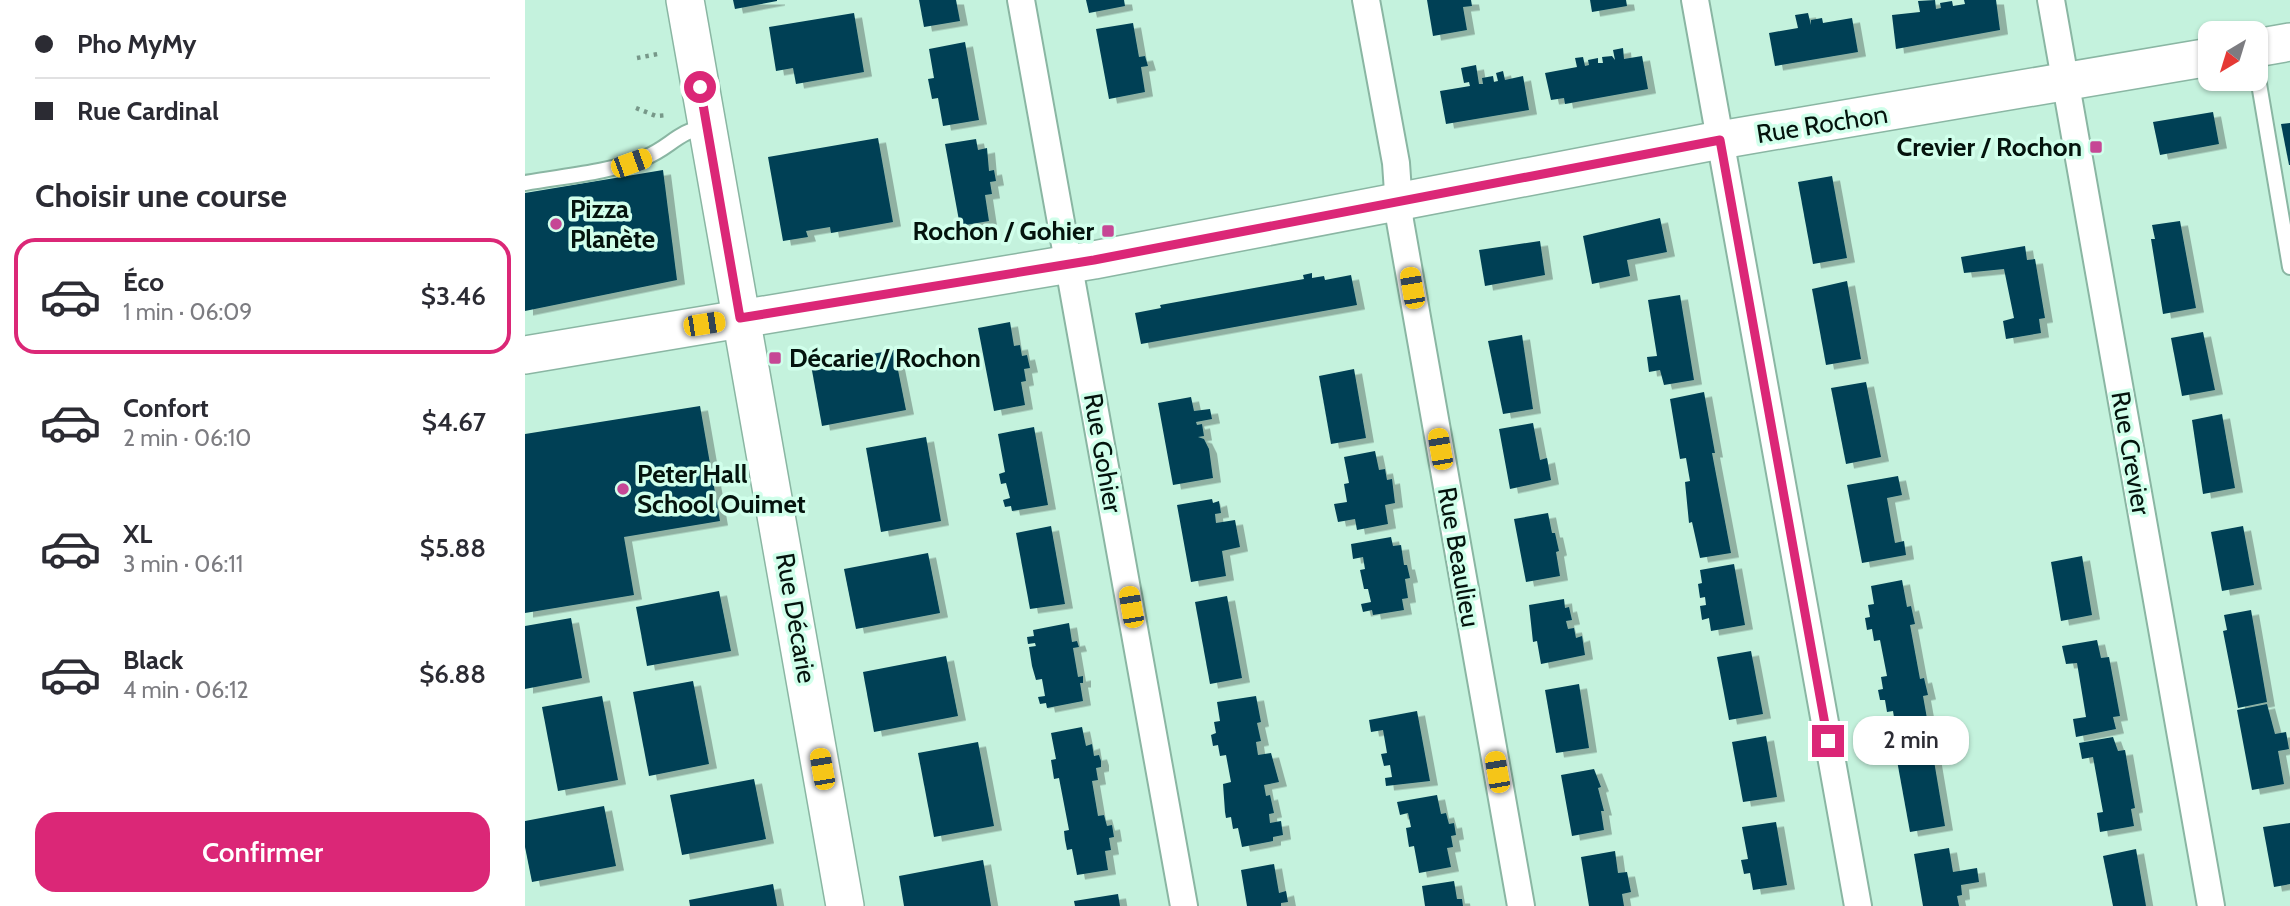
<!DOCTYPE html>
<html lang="fr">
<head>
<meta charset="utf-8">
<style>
	:root { --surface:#fff; --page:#f2f2f3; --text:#2b2b33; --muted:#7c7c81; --line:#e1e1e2; --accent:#db2777 }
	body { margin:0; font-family:Cabin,sans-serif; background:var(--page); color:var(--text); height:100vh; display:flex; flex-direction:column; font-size:26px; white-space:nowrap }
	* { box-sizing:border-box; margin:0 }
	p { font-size:23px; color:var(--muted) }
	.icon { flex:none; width:38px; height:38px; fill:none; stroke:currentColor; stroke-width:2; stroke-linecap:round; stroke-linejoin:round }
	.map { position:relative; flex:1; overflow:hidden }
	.panel { display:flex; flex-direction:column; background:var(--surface); width:525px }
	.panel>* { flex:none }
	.top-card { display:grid; align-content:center; height:154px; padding:0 35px; background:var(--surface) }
	.needle { width:46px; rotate:218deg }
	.buttons { position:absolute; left:1673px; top:21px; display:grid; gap:14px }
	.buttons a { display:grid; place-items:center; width:70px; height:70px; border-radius:14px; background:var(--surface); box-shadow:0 2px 5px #0004; font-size:35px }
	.end { position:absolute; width:32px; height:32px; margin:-16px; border:9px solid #db2777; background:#fff; box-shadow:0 0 0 4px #fff }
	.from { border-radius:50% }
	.bubble { position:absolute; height:49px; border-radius:21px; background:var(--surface); box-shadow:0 2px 5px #0004; font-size:23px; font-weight:600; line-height:49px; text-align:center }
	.car { position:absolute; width:21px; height:42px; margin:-21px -10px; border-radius:9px; box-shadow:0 0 5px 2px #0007; background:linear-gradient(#f5c518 24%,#345 0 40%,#f5c518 0 76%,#345 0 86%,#f5c518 0) }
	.top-card b { display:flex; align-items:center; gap:24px; height:66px; font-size:26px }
	.top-card b+b { border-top:2px solid var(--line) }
	.top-card i { width:18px; height:18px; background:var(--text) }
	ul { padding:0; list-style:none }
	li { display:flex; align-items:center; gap:21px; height:116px; margin:0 14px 10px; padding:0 21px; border:4px solid transparent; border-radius:21px }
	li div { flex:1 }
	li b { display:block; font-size:26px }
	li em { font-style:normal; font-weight:600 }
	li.on { border-color:var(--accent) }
	li>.icon { width:63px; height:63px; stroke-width:1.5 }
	h2 { padding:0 35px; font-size:32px; line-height:84px }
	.button { display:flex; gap:14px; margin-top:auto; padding:14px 35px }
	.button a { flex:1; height:80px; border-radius:21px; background:var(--accent); color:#fff; font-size:28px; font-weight:600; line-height:80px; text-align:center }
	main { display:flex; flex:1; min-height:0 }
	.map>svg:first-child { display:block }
	.building { fill:#014054; filter:url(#shadow) }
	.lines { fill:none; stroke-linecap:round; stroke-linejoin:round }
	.lane-casing { stroke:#8ab6a3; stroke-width:18 }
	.street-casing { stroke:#8ab6a3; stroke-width:30 }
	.secondary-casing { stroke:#8ab6a3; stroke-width:40 }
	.path { stroke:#779889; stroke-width:4.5; stroke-dasharray:3.5 5; stroke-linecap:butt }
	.lane { stroke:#fff; stroke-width:14 }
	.street { stroke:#fff; stroke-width:26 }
	.secondary { stroke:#fff; stroke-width:37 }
	.route { stroke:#db2777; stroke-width:9 }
	.poi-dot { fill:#c64795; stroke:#d1ffeb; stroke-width:2.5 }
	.labels { text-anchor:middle; stroke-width:7; stroke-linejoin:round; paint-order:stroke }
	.street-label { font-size:26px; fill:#04130d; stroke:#d1ffeb }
	.poi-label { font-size:26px; font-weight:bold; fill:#04130d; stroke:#d1ffeb; text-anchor:start }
</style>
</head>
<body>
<main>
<section class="panel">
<div class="top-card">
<b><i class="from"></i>Pho MyMy</b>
<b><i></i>Rue Cardinal</b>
</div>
<h2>Choisir une course</h2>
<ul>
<li class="on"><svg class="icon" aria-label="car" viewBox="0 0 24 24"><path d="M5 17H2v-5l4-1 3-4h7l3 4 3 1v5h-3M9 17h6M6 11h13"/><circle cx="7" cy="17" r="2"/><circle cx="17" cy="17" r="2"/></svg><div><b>Éco</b><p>1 min · 06:09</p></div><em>$3.46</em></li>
<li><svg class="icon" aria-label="car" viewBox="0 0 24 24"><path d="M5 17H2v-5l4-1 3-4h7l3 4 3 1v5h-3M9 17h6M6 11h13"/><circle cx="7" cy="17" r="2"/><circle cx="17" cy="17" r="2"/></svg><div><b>Confort</b><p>2 min · 06:10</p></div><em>$4.67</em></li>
<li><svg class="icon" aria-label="car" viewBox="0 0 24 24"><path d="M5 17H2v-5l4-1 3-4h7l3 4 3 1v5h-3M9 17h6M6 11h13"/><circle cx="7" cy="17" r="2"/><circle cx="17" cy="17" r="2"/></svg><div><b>XL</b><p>3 min · 06:11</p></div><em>$5.88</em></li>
<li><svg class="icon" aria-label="car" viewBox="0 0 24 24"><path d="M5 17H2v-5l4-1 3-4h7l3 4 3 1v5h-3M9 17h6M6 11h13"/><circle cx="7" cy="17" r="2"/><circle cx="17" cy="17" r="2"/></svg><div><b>Black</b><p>4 min · 06:12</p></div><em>$6.88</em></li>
</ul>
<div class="button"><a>Confirmer</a></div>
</section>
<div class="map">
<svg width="1765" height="906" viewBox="0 0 1765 906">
	<defs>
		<filter id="shadow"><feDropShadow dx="8" dy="4.5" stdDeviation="0" flood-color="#0004"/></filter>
	</defs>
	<rect width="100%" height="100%" fill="#c4f2dd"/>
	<g class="building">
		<path d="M208,0H252V1L210,9Z"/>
		<path d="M394,0H431L435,21L399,27Z"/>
		<path d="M561,0H599L600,6L564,13Z"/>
		<path d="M902,0H946L947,6L938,7L942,30L908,36Z"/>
		<path d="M1065,0H1101L1102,6L1067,12Z"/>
		<path d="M1410,0L1411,9L1416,8L1415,3L1427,1L1428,6L1440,4L1439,0H1471L1475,30L1371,49L1367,15L1395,12L1393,1Z"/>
		<path d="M329,13L339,72L271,84L268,68L251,71L244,27Z"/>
		<path d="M1283,13L1286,25V20L1297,18L1298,23L1327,18L1333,52L1250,66L1244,33L1273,28L1270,15Z"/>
		<path d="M608,23L614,57L620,56L623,66L616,67L620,92L584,99L571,29Z"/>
		<path d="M440,42L454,120L418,126L413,98L407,99L403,79L409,78L404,49Z"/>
		<path d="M1098,48L1099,59L1117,56L1123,89L1040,104L1039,98L1026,100L1020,73L1052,67L1050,58L1058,57L1060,66L1064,65L1063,60L1073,58V63H1078L1077,57L1087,56L1090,60L1088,50Z"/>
		<path d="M951,65L954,84H958L957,78L968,76L969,82L973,81L971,73L978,71L980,80L998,76L1004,110L921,124L915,91L945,86L944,82L939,83L936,68Z"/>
		<path d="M1688,112L1694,144L1635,155L1628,122Z"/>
		<path d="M1765,123V165H1764L1756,124Z"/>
		<path d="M353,138L368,222L306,233L305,227L281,231L283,237L258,241L243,157Z"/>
		<path d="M451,139L453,150L462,148L464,171L469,170L471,181L465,182L467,194L460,195L464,221L435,226L420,144Z"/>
		<path d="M138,170L152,280L0,311V193Z"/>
		<path d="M1307,176L1322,258L1288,264L1273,182Z"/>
		<path d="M1135,218L1142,252L1102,260L1105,276L1067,284L1058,236Z"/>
		<path d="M1655,221L1671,308L1638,314L1626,239H1630L1627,225Z"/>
		<path d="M1015,241L1020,275L960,286L954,250Z"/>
		<path d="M1500,246L1502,260L1510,259L1520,318L1514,319L1516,333L1481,339L1478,321L1489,318L1479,269L1439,273L1436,257Z"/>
		<path d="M787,273V278L799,276L800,280L826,275L832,305L616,344L610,313L636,308L635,305L779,279L778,275Z"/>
		<path d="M1322,281L1336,359L1301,365L1287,289Z"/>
		<path d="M1155,295L1169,380L1139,385L1135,370L1124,372L1122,357L1132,356L1123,300Z"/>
		<path d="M485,322L489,346L495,345L497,356L502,355L505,368L499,369L501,381L496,382L500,405L469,411L453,328Z"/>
		<path d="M1678,332L1690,390L1657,396L1646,338Z"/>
		<path d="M997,335L1008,409L978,414L963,341Z"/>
		<path d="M369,350L381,410L297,426L286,365Z"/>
		<path d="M829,369L841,438L806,444L794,376Z"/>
		<path d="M1341,382L1356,457L1321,464L1306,388Z"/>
		<path d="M1179,392L1190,453H1187L1206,553L1175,558L1167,522L1164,523L1160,482L1165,481L1161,458L1155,459L1145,399Z"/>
		<path d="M666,397L669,411L685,409L687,419L671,422L672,425L677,424L679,436L673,437L679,439L684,449L688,478L648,485L633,403Z"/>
		<path d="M175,406L195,521L99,537L109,595L0,613V434Z"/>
		<path d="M1697,414L1710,488L1678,494L1667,420Z"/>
		<path d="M1008,423L1015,460L1022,458L1026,480L985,489L974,429Z"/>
		<path d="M509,427L523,505L487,511L486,506L480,507L478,500L485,498L481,483L476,484L474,474L480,472L473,434Z"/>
		<path d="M401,437L416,521L356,532L341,448Z"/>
		<path d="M850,451L854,470L860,469L862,480L867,479L870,503L860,505L863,524L832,530L830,519L813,522L809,504L822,502L819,484L824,483L819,457Z"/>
		<path d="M1373,476L1377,495L1362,498L1370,543L1379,541L1381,555L1337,563L1322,485Z"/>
		<path d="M687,499L688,503L694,501L696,513L690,514L691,523L710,520L715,547L697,551L701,576L666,582L652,505Z"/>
		<path d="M1023,513L1027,533H1030L1034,551L1031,552L1035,576L1001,582L989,519Z"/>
		<path d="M526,526L540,604L505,609L491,533Z"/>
		<path d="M1718,526L1729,585L1697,591L1686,532Z"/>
		<path d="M866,537L868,546L876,545L879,565H882L885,578L880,579L883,598L877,599L879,610L848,615L847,610L838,612L836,604L846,602L843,589H839L835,570L840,569L838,557L828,559L826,544Z"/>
		<path d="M403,553L415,613L331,629L319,569Z"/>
		<path d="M1557,556L1567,615L1536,621L1526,562Z"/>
		<path d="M1209,564L1220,625L1186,631L1184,618L1177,620L1175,606L1181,605L1180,597L1175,598L1173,584L1177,583L1175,570Z"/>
		<path d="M1377,580L1382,607L1386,606L1390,624L1385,625L1395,679L1399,678L1403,695L1398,696L1403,724L1371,730L1368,711L1362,712L1360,700H1355L1353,690L1358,689L1356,677L1362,676L1355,640L1349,641L1347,629L1342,630L1340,618L1345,617L1343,605L1349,604L1346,586Z"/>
		<path d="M194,591L206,651L122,666L111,607Z"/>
		<path d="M702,596L717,678L685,684L670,602Z"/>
		<path d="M1039,599L1040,608L1044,607L1047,620L1041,621L1043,629L1049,628L1051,638L1057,636L1060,655L1016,664L1012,641L1008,642L1004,605Z"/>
		<path d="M1726,610L1742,702L1713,708L1698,631L1702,630L1699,615Z"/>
		<path d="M46,618L57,678L0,689V626Z"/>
		<path d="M544,623L547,642L552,641L554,647L548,648L553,677L558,676V683H555L558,701L522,708L521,703L515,704L513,697L520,696L517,679L511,680L507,666L504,647L511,646L510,643L503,644L502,637L509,636L508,630Z"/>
		<path d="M1572,640L1576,658L1584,657L1595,716L1588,717L1591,729L1551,737L1548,719L1561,717L1552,663L1541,664L1537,646Z"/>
		<path d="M1226,651L1238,714L1204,720L1192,657Z"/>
		<path d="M421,656L433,716L349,732L338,672Z"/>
		<path d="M168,681L184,764L124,776L108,692Z"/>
		<path d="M1054,684L1064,748L1031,753L1020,690Z"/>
		<path d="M77,696L93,780L33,791L17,707Z"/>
		<path d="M731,696L736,722L732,723L736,741L731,742L733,755L746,753L754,782L739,785L741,796L745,795L749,813L744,814L745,823L756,821L758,835L748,837V841L717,847L713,828L708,829L706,817L701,818L700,812L698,784L706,782L701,755L695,756L693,745L688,746L686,735L691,733L689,722L695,721L692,702Z"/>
		<path d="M1742,704L1750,734L1761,732L1764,749L1753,751L1759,784L1727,790L1712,710Z"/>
		<path d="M892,711L905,781L861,786L860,778L867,777L865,765L859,766L856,754L862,753L858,730L846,732L844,720Z"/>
		<path d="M557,727L561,746L567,744L569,756L574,755L576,761V767L571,768L573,780L567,781L573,816L579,815L582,826L587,825L589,837L584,838L586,850L580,851L583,870L552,875L547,849L542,850L540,840L539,831L544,830L534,778L529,779L526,760L531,759L526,733Z"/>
		<path d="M1241,736L1252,797L1218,802L1207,742Z"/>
		<path d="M1588,737L1593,751L1600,750L1610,808L1606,809L1609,826L1575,832L1572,813L1578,812L1568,757L1557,759L1554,743Z"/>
		<path d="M453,742L469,826L409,837L393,753Z"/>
		<path d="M1407,749L1420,826L1385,832L1371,755Z"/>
		<path d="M1069,769L1076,787L1073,788L1079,811H1076L1079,830L1047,836L1036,775Z"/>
		<path d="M229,779L241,839L157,855L145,795Z"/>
		<path d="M912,795L916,814L921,813L924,824L929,823L931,835L926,836L928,847L922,848L926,867L894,873L889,846L884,847L881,828L886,827L883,813L875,815L872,802Z"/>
		<path d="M79,806L91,866L7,882L0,847V821Z"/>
		<path d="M1251,822L1262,885L1228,890L1225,873L1219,874L1216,860L1223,859L1217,827Z"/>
		<path d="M1765,823V884L1749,887L1738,827Z"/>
		<path d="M1424,848L1428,872L1452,868L1454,882L1436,885L1437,895L1432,896L1434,906H1398L1389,854Z"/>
		<path d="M1611,849L1621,906H1588L1578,856Z"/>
		<path d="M1090,851L1093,873L1102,872L1106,892L1097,894L1099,906H1064L1056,857Z"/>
		<path d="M458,860L466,906H379L374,876Z"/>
		<path d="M749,864L754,893L761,891L763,902L756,903V906H722L716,870Z"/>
		<path d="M929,881L932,899H937L938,906H900L897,886Z"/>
		<path d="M248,884L252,906H165L164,900Z"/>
		<path d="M593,894L595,906H550L549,901Z"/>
	</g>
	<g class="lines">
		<defs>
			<g id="lane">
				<path d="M1731,66L1765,267"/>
				<path d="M0,183C38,176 83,173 119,158C145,148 151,132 182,126"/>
			</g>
			<g id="street">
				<path d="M496,0L659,906"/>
				<path d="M841,0L871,163L875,221L996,906"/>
				<path d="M1170,0L1333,906"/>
				<path d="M1526,0L1686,906"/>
			</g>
			<g id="secondary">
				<path d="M160,0L320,906"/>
				<path d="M1731,48L1765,42"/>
				<path d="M0,355L569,260L1195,140L1685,57"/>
			</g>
		</defs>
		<use href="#lane" class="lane-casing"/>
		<use href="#street" class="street-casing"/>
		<use href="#secondary" class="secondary-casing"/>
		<g class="path">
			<path d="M112,58L133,54"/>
			<path d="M111,108L131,116L143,115"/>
		</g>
		<use href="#lane" class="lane"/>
		<use href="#street" class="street"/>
		<use href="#secondary" class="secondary"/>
	</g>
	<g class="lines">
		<path class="route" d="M175,87L215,318L569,260L1195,140L1303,741"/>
	</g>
	<g class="poi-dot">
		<rect x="1564" y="140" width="14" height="14" rx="3.5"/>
		<circle cx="31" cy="224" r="7"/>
		<rect x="576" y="224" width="14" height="14" rx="3.5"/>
		<rect x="243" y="351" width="14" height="14" rx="3.5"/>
		<circle cx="98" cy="489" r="7"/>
	</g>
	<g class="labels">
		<g class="street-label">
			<text transform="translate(1297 124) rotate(-9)" y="9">Rue Rochon</text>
			<text transform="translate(578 453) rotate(80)" y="9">Rue Gohier</text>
			<text transform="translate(1606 453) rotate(80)" y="9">Rue Crevier</text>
			<text transform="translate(934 557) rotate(80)" y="9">Rue Beaulieu</text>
			<text transform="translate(271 618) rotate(80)" y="9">Rue Décarie</text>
		</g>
		<g class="poi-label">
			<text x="1557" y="156" text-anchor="end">Crevier / Rochon</text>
			<text x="45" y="218">Pizza<tspan x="45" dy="30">Planète</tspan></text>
			<text x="569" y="240" text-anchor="end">Rochon / Gohier</text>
			<text x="264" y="367">Décarie / Rochon</text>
			<text x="112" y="483">Peter Hall<tspan x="112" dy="30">School Ouimet</tspan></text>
		</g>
	</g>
</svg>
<div class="buttons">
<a><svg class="needle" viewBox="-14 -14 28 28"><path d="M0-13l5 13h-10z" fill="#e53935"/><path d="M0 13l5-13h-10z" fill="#7c7c81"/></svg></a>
</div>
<i class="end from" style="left:175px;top:87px"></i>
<i class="end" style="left:1303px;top:741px"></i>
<div class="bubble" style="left:1328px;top:716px;width:116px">2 min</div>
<i class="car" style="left:106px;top:163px;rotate:70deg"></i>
<i class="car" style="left:887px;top:288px;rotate:350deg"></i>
<i class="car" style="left:179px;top:324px;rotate:81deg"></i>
<i class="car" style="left:915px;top:449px;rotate:350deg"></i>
<i class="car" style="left:606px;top:607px;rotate:350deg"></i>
<i class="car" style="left:297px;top:769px;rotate:350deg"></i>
<i class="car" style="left:972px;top:772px;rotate:350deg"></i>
</div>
</main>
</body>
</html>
